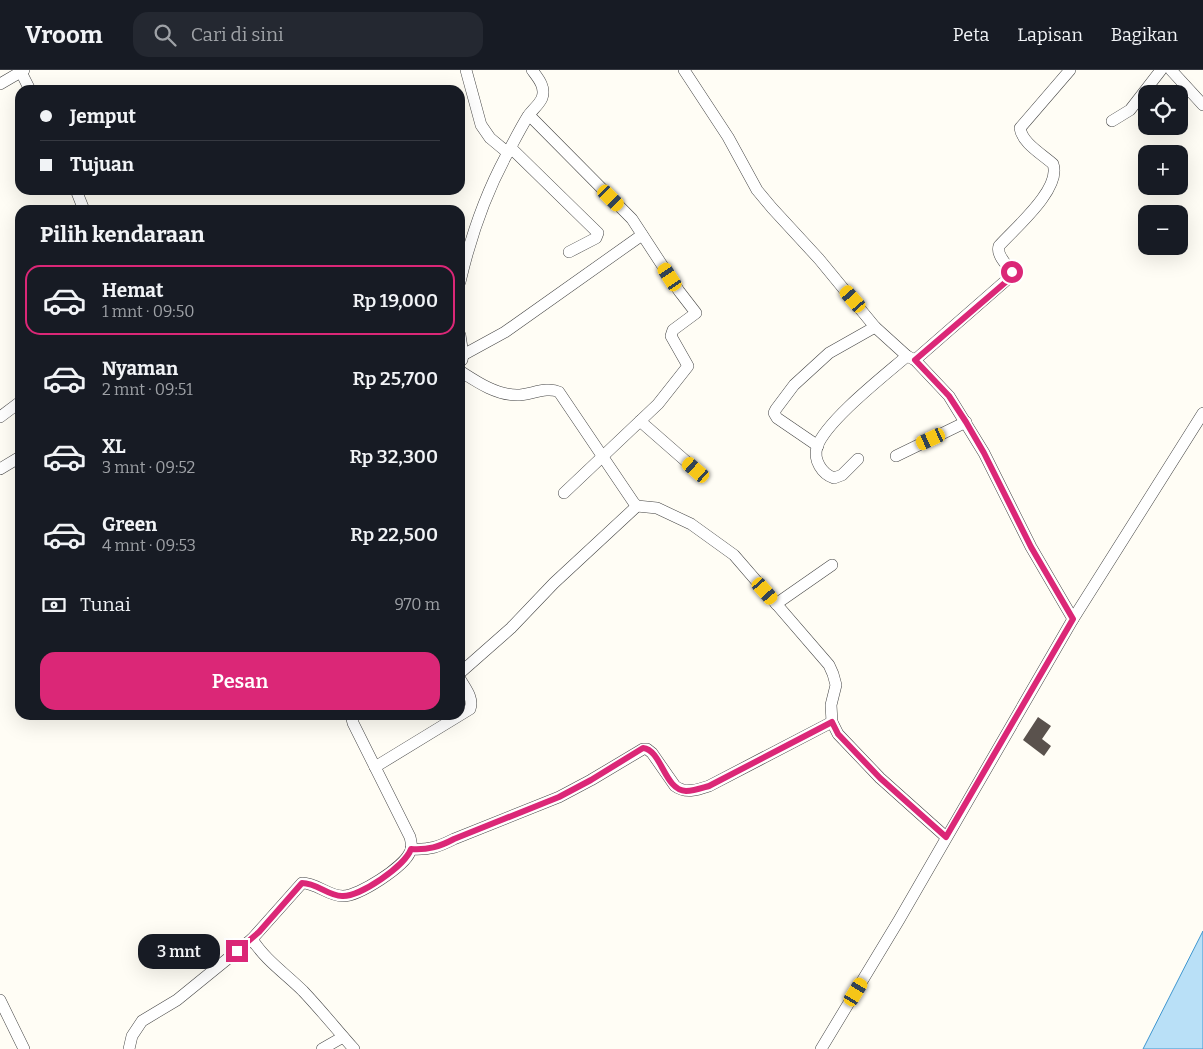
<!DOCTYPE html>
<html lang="id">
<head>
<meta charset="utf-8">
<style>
	:root { --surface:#171b24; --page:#242831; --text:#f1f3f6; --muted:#9ea1a6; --line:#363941; --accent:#db2777 }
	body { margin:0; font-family:Bitter,serif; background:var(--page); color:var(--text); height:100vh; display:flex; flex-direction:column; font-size:19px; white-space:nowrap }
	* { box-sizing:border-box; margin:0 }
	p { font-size:16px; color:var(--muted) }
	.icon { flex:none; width:28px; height:28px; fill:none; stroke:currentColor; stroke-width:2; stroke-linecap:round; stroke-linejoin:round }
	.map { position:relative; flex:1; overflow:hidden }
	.side { position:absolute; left:15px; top:135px; width:450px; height:515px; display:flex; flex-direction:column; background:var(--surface); border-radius:15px; box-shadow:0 5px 20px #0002 }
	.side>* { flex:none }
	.guide { position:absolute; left:15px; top:15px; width:450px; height:110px; border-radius:15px; box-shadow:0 5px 20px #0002; display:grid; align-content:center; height:110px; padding:0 25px; background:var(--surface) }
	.tools { position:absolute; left:1138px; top:15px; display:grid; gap:10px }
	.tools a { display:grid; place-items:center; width:50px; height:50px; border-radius:10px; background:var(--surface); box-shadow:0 5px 20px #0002; font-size:25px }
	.end { position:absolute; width:22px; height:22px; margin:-11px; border:6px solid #db2777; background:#fff; box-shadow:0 0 0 2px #fff }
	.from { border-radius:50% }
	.bubble { position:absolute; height:35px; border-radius:15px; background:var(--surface); box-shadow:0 5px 20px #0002; font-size:16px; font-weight:600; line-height:35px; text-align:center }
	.car { position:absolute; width:15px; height:30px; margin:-15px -8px; border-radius:6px; box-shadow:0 0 4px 1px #0007; background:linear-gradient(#f5c518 24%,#345 0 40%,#f5c518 0 76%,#345 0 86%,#f5c518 0) }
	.guide b { display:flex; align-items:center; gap:18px; height:48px; font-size:19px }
	.guide b+b { border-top:1px solid var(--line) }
	.guide i { width:12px; height:12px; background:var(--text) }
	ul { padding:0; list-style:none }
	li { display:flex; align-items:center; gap:15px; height:70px; margin:0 10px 8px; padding:0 15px; border:2px solid transparent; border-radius:15px }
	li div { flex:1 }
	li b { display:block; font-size:19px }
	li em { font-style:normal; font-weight:600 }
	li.active { border-color:var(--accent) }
	li>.icon { width:45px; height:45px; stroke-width:1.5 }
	h2 { padding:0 25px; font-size:22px; line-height:60px }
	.pay { display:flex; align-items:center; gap:12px; height:55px; padding:0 25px; font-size:19px }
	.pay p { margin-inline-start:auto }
	.button { display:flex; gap:10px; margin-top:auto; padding:10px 25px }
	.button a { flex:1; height:58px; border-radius:15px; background:var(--accent); color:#fff; font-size:20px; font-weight:600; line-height:58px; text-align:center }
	header { display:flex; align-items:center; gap:30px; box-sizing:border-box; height:70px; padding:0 25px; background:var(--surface); border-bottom:1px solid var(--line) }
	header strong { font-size:24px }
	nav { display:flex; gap:28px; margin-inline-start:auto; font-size:18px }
	.search { width:350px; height:45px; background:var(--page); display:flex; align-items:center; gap:12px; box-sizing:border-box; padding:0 18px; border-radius:15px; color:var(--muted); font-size:19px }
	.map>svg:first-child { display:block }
	.water { fill:#b9e0f7; stroke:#3f96cf }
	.building { fill:#5a524d }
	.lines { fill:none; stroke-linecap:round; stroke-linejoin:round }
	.minor-casing { stroke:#444; stroke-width:12 }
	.minor { stroke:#fff; stroke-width:11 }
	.route { stroke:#db2777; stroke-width:6 }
</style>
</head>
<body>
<header>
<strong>Vroom</strong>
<div class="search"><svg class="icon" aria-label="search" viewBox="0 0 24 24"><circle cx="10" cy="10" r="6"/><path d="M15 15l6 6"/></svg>Cari di sini</div>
<nav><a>Peta</a><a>Lapisan</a><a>Bagikan</a></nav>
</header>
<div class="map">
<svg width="1203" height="979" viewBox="0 0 1203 979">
	<rect width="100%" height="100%" fill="#fffdf5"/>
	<path class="water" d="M1203,861V979H1143Z"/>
	<path class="building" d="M1038,647L1051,656L1042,669L1051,676L1044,686L1023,670Z"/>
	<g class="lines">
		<defs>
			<g id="minor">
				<path d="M466,0L481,55L490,68L508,83"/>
				<path d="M684,0L728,67L757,120L772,138L819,189L875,257L907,286L915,290L949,326L984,383L1031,477L1073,549"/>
				<path d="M1171,0L1203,35"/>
				<path d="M21,2L30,20"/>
				<path d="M0,14L24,0"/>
				<path d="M529,45L632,149L679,221L696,243L673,260L671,266L688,296L658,334L564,423"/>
				<path d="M1112,51L1130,40L1161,0"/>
				<path d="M511,78L598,163L596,168L569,182"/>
				<path d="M76,120L84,140"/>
				<path d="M460,212C470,169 485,125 506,86C513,73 520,59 528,46C532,40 539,35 542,28C546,17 538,8 532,0"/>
				<path d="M460,265L463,285L462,290"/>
				<path d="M463,285L505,262L642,165"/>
				<path d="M915,290L1010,207L1012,202C1007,195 996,185 999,176C1014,159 1062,119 1053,94C1042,84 1022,73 1020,58L1070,0"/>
				<path d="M460,301C477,312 496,325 517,325C530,325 547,316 559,322L634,433L637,436L657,438L691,454L734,485L829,595L833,604L836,615L831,635L832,652L838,664L880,708L946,767"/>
				<path d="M0,347L20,332"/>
				<path d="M640,351L696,400"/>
				<path d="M818,376L777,348L774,343L776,339L794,315L829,283L875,257"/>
				<path d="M896,386L966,352"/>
				<path d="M858,389L842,405L834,408C822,404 813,390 817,377C826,351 885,305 907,286"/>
				<path d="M0,399L20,387"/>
				<path d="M776,534L832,495"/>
				<path d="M460,603L511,558L554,513L637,436"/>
				<path d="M351,645L353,653L410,767C411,772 413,777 410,782C404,797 359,826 343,826C328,826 317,813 302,813L252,869C265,890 286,904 303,921C321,940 337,960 354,979"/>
				<path d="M375,697L470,639C474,628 465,618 460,609"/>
				<path d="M411,779C430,780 438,777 454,769L559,727L591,710L643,679H647L652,683L675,716C686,724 697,720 709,716L832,652"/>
				<path d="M0,930L24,979"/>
				<path d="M129,979L132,966L142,951L177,930L252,869"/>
				<path d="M322,979L343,967"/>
				<path d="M821,979L899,850L1073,549L1203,343"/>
			</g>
		</defs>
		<use href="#minor" class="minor-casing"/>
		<use href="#minor" class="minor"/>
	</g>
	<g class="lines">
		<path class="route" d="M237,881L259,862L302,813C317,813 328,826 342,826C360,827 405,796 411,779C428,780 439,777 454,769L559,727L591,710L643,678C662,680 664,720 686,721C694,721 702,718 709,716L832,652L838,664L880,708L946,767L1073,549L1031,477L984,383L966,352L949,326L915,290L1007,211L1010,207L1012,202"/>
	</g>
</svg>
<div class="tools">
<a><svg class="icon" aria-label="locate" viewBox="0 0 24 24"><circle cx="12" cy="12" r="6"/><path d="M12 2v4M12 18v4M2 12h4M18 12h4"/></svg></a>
<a>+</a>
<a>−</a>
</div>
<i class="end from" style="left:1012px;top:202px"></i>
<i class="end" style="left:237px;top:881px"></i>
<div class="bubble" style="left:138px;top:864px;width:82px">3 mnt</div>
<i class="car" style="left:611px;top:128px;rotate:135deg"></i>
<i class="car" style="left:670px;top:207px;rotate:327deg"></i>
<i class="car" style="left:853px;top:229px;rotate:319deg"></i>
<i class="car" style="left:931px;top:369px;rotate:245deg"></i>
<i class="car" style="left:696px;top:400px;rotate:311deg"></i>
<i class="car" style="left:765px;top:521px;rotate:139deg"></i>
<i class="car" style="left:856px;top:922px;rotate:31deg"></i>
<div class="guide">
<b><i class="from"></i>Jemput</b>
<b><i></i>Tujuan</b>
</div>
<section class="side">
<h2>Pilih kendaraan</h2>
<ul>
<li class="active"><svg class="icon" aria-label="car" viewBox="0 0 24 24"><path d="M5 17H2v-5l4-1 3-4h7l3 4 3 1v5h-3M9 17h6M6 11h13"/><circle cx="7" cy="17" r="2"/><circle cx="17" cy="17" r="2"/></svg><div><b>Hemat</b><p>1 mnt · 09:50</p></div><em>Rp 19,000</em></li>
<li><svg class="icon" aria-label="car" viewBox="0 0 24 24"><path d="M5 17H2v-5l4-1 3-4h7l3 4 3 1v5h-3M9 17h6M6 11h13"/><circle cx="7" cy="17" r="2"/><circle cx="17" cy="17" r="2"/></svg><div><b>Nyaman</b><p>2 mnt · 09:51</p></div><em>Rp 25,700</em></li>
<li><svg class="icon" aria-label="car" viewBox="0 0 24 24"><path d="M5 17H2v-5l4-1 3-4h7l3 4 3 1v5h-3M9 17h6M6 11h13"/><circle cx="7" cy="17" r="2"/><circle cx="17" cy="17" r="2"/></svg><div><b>XL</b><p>3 mnt · 09:52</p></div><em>Rp 32,300</em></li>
<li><svg class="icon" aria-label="car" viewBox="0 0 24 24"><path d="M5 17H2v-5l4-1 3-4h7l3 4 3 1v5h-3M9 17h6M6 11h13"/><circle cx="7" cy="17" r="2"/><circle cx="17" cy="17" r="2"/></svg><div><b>Green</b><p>4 mnt · 09:53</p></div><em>Rp 22,500</em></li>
</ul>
<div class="pay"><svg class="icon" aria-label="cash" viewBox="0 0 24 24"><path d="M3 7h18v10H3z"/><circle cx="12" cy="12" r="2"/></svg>Tunai<p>970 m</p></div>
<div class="button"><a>Pesan</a></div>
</section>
</div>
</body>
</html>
